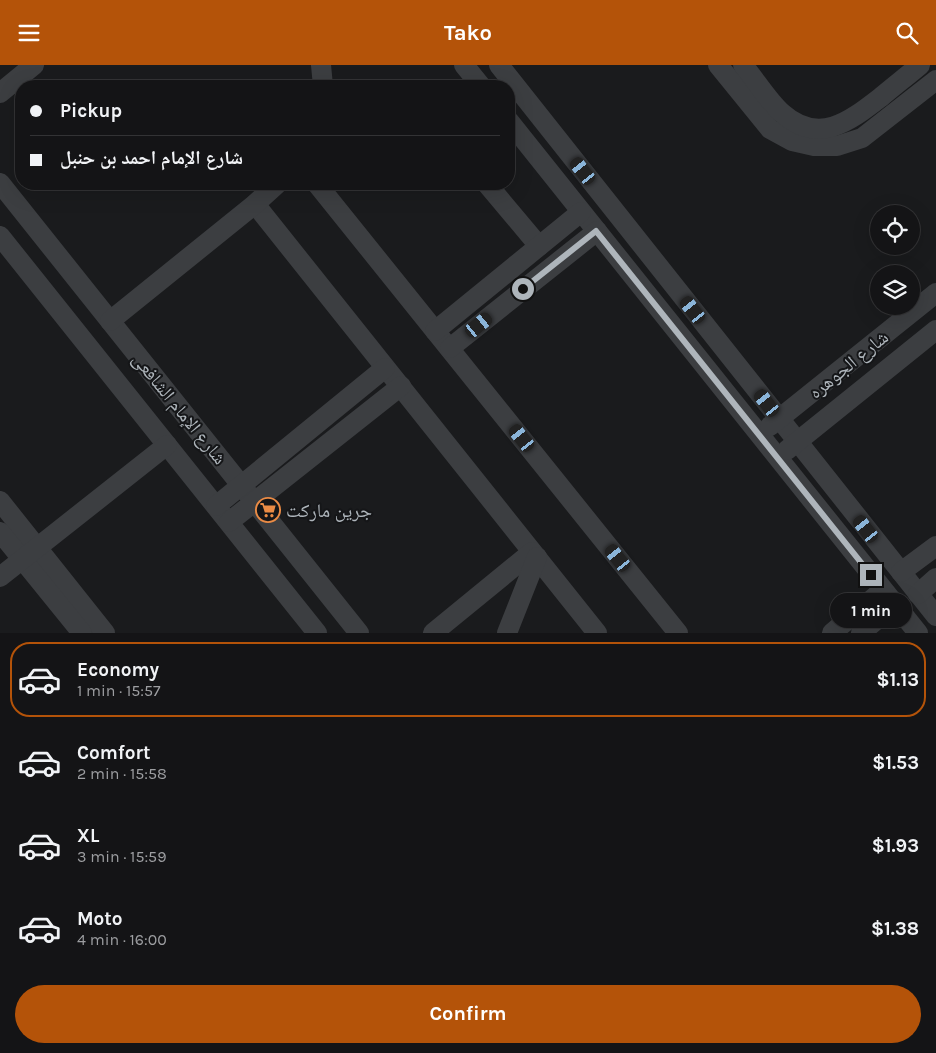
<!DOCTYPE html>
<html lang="en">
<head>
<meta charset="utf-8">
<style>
	:root { --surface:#141416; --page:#1d1d1f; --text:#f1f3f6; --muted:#9d9ea1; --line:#333335; --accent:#b45309 }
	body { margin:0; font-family:Karla,"Noto Naskh Arabic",sans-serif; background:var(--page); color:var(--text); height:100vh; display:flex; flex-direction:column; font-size:19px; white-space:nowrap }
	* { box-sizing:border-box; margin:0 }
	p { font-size:16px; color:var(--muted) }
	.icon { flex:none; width:28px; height:28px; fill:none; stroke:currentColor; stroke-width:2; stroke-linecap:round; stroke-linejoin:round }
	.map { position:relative; height:568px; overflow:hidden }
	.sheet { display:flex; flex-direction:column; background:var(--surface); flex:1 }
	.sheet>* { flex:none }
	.banner { position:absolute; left:15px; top:15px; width:500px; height:110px; border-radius:20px; box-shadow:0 5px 20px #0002,0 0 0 1px var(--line); display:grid; align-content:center; height:110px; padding:0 15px; background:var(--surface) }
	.controls { position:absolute; left:870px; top:140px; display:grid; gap:10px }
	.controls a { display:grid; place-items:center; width:50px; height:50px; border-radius:50%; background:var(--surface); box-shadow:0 5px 20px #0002,0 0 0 1px var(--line); font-size:25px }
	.end { position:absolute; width:22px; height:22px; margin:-11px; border:6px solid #aeb5bb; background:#111; box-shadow:0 0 0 2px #111 }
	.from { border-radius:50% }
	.bubble { position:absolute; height:35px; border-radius:18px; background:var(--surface); box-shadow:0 5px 20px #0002,0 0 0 1px var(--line); font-size:16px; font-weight:700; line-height:35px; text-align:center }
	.car { position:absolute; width:15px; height:30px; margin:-15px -8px; border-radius:6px; box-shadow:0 0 4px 1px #0007; background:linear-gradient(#222 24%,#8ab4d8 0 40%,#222 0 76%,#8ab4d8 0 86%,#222 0) }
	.banner b { display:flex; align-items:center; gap:18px; height:48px; font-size:19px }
	.banner b+b { border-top:1px solid var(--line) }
	.banner i { width:12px; height:12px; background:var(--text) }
	ul { padding:9px 0 0; list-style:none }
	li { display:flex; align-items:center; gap:15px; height:75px; margin:0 10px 8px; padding:0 5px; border:2px solid transparent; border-radius:20px }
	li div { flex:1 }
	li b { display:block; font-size:19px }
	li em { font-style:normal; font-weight:700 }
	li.selected { border-color:var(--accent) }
	li>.icon { width:45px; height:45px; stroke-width:1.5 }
	.primary-button { display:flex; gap:10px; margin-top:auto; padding:10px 15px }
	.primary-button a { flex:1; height:58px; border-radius:30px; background:var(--accent); color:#fff; font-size:20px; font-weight:700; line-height:58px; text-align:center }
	header { display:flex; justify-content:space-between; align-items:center; height:65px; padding:0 15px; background:var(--accent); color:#fff; font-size:22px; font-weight:700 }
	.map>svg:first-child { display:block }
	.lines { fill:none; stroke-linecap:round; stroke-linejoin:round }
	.minor { stroke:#3c3e41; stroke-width:20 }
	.route { stroke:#aeb5bb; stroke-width:6 }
	.labels { text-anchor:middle; stroke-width:4; stroke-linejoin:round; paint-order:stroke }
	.street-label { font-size:19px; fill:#aeb5bb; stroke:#151618 }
	.poi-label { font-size:19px; fill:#aeb5bb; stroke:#151618; text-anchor:start }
</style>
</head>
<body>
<header><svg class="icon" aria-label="menu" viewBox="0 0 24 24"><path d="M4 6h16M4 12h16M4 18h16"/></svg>Tako<svg class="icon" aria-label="search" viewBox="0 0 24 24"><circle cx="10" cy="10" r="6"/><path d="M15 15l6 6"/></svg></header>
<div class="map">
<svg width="936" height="568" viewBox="0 0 936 568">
	<rect width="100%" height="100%" fill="#1a1b1d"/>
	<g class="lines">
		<g class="minor">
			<path d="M321,0L323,21"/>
			<path d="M464,0L481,21"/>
			<path d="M499,0L936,551"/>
			<path d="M718,0L770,64L792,76L814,81H837L862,73L936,15"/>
			<path d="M743,0C755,14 769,37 782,48C819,81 850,56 881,32C894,21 907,11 920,0"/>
			<path d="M0,28L34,0"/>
			<path d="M509,56L918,568"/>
			<path d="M0,118L359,568"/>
			<path d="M317,119L678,568"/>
			<path d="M487,119L539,181"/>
			<path d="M255,139L597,568"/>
			<path d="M0,171L317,568"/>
			<path d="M110,256L255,139L277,119"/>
			<path d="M435,266L581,147"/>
			<path d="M450,283L597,166"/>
			<path d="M770,361L936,228"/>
			<path d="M787,385L936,265"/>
			<path d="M0,436L105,568"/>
			<path d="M216,441L385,303"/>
			<path d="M229,457L401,321"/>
			<path d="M0,467L82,568"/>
			<path d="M901,507L936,481"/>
			<path d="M0,512L167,380"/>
			<path d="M918,529L936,513"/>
			<path d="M433,568L532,487"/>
			<path d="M507,568L537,492"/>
			<path d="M832,568L883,525"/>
			<path d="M861,568L895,539"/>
		</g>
	</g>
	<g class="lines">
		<path class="route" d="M523,224L596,166L871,510"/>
	</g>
	<defs>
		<symbol id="supermarket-ring" viewBox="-11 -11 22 22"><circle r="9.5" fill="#151618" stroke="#ea8b45" stroke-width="1.5"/><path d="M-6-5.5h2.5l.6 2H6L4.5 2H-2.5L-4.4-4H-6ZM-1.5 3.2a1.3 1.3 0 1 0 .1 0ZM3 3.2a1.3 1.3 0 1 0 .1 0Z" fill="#ea8b45"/></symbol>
	</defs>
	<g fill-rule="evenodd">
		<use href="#supermarket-ring" x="254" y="431" width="28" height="28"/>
	</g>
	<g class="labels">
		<g class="street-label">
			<text transform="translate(848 299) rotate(-39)" y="7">شارع الجوهره</text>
			<text transform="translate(180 343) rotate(51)" y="7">شارع الإمام الشافعى</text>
		</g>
		<g class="poi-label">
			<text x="286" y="452">جرين ماركت</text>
		</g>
	</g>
</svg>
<div class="controls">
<a><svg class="icon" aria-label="locate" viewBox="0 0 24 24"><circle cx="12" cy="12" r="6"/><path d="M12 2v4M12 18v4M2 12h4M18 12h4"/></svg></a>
<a><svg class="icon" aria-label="layers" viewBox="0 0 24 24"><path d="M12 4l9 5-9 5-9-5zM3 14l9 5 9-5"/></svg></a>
</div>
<i class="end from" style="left:523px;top:224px"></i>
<i class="end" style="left:871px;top:510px"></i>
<div class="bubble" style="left:830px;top:528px;width:82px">1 min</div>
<i class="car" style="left:583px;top:106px;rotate:322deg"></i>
<i class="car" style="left:693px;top:245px;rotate:322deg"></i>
<i class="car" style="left:479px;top:260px;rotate:51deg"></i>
<i class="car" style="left:767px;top:338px;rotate:322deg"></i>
<i class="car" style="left:522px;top:373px;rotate:321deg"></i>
<i class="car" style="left:866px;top:464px;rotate:322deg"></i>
<i class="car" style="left:618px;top:493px;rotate:321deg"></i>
<div class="banner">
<b><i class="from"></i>Pickup</b>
<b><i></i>شارع الإمام احمد بن حنبل</b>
</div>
</div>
<section class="sheet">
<ul>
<li class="selected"><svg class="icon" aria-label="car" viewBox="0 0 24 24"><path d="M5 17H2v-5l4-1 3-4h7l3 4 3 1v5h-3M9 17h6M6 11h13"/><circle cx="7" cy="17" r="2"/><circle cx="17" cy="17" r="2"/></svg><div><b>Economy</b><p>1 min · 15:57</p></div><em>$1.13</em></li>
<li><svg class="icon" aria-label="car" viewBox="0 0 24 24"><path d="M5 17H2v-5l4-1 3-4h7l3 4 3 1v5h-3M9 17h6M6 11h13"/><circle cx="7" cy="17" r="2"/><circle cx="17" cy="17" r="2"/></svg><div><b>Comfort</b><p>2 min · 15:58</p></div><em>$1.53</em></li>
<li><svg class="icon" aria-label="car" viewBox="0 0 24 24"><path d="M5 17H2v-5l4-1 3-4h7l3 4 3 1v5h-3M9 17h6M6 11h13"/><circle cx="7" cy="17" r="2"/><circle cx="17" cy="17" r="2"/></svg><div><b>XL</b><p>3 min · 15:59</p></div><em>$1.93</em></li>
<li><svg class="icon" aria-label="car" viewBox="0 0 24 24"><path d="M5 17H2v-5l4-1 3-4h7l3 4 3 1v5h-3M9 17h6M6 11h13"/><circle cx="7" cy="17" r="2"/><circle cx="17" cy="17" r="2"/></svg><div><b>Moto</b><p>4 min · 16:00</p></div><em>$1.38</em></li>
</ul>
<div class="primary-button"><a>Confirm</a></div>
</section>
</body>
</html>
